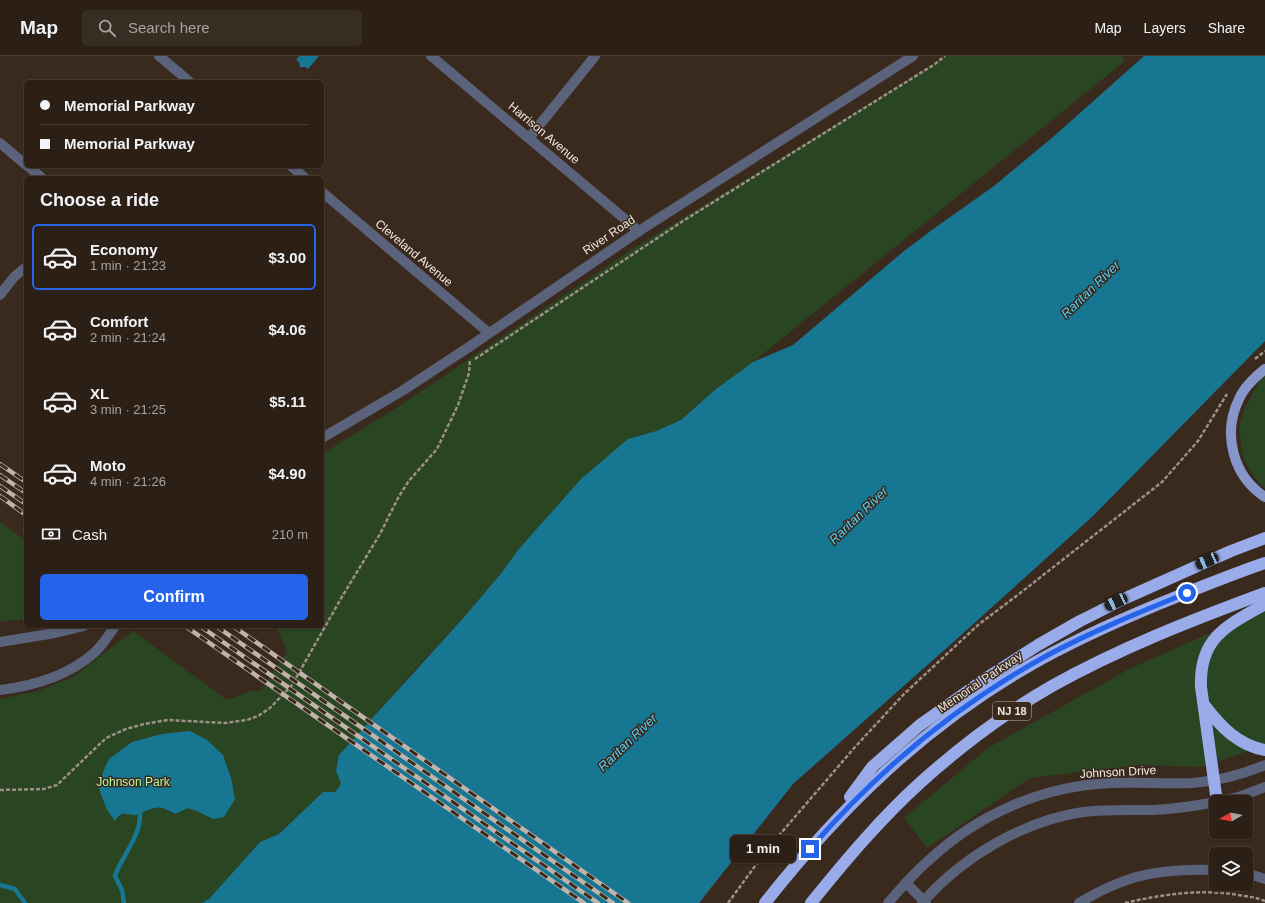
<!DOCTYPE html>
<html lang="en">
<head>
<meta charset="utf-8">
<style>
	:root { --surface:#2c2016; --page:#382d23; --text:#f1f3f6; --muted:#a6a3a1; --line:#483e35; --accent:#2563eb }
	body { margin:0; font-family:Helvetica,sans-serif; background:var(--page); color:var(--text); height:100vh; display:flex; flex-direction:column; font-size:15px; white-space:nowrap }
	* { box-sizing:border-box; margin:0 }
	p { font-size:13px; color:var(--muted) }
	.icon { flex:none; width:22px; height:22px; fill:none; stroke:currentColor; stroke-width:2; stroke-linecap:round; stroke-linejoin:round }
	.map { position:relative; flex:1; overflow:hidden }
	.details { position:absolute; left:24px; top:120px; width:300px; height:452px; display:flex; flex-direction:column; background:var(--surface); border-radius:6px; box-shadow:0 1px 3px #0004,0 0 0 1px var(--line) }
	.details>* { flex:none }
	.banner { position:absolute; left:24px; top:24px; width:300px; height:88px; border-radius:6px; box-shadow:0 1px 3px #0004,0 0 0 1px var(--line); display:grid; align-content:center; height:88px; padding:0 16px; background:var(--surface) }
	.needle { width:26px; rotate:261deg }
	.tools { position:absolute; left:1209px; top:739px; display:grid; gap:8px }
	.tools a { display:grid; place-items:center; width:44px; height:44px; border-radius:6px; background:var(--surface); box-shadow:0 1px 3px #0004,0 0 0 1px var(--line); font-size:20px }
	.end { position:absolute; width:18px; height:18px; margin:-9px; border:5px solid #2563eb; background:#fff; box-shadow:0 0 0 2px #fff }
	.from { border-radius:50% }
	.bubble { position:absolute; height:28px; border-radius:6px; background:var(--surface); box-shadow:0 1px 3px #0004,0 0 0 1px var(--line); font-size:13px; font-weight:700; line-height:28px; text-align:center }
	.car { position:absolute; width:12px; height:24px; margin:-12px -6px; border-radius:5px; box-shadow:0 0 3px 1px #0007; background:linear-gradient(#222 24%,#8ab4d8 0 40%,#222 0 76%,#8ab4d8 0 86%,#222 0) }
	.banner b { display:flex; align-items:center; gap:14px; height:38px; font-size:15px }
	.banner b+b { border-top:1px solid var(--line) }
	.banner i { width:10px; height:10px; background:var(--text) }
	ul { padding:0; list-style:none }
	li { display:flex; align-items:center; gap:12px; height:66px; margin:0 8px 6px; padding:0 8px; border:2px solid transparent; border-radius:6px }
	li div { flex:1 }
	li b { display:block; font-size:15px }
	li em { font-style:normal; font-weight:700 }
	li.current { border-color:var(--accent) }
	li>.icon { width:36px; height:36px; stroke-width:1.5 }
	h2 { padding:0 16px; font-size:18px; line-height:48px }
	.pay { display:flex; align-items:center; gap:10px; height:44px; padding:0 16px; font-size:15px }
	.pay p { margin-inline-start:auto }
	.primary-button { display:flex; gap:8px; margin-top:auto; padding:8px 16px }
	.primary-button a { flex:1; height:46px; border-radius:6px; background:var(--accent); color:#fff; font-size:16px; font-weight:700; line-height:46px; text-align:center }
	header { display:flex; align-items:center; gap:24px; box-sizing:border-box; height:56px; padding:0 20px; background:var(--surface); border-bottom:1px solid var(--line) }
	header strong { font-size:19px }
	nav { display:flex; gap:22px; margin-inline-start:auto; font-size:14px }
	.search { width:280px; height:36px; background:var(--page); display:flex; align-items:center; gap:10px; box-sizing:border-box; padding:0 14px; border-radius:6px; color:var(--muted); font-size:15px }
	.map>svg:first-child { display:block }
	.green { fill:#2a4522 }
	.water { fill:#177692 }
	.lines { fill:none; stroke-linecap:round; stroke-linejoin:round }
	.stream { stroke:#177692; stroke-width:4.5 }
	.path { stroke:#9e9087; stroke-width:2.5; stroke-dasharray:4 2; stroke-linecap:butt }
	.minor { stroke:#5b637c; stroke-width:10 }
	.major { stroke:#8796ca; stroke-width:10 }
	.highway { stroke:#99abe9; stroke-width:12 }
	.rail-casing { stroke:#c0b3ab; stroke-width:4.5 }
	.rail { stroke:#3a2a1e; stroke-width:3; stroke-dasharray:9; stroke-linecap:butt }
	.route { stroke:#2563eb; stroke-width:5 }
	.labels { text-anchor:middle; stroke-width:3; stroke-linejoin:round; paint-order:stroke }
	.shield { fill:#3a2a1e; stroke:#bcafa6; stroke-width:1 }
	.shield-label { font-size:11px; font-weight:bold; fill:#f3e8e1 }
	.street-label { font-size:12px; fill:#f3e8e1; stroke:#3a2a1e }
	.park-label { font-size:12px; fill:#b8f7a7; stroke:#3a2a1e }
	.water-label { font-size:13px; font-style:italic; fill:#54cff9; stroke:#3a2a1e }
</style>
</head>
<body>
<header>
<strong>Map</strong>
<div class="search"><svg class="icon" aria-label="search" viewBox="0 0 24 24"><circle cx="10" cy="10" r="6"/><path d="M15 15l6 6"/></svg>Search here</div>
<nav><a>Map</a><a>Layers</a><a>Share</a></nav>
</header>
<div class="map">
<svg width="1265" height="847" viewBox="0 0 1265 847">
	<rect width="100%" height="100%" fill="#3a2a1e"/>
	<g class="green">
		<path d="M947,0H1121L1125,5L753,306L716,333L681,364L656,375L628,383L518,494L503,515L465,560L407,622L336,715L341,728L335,736H323L279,778L260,786L209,843L202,847H0V643L37,635L73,621L133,575L227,644L252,635H260L287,596L276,570H322V398L401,349L634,192Z"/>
		<path d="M1265,316V432L1261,429L1250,415L1243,401L1239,372L1245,351Z"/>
		<path d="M0,466L26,485V563L0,566Z"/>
		<path d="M1265,553V689L1203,711L1138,709L1030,722L927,792L904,762L988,692L1131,612Z"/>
	</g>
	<g class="water">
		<path d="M299,0H319L308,13L305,11H300L299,6L296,4Z"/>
		<path d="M1144,0H1265V285L1093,460L950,589L793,728L699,847H202L209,843L260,786L279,778L323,736H335L341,728L336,715L339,699L465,560L503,515L518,494L582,422L628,383L656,375L681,364L716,333L753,306L793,289L904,195L936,171L994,130L1053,81Z"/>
		<path d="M190,675L207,684L223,699L231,722L235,743L224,761L213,763L197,755L188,752L175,758C163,751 159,749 146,755C143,756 140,758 137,759C125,760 123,753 115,765L107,754L99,733L103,716L109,703L132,686L162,678Z"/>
	</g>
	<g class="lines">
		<g class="stream">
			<path d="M0,829L15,833L25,847"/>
			<path d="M124,847L122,834L115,820C122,799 141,781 140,757"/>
		</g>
		<g class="path">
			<path d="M475,303L683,165L935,8L945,0"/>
			<path d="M1255,303L1265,295"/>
			<path d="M0,734L44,733L57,729L106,682L126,673L144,668L168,664L225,667L247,664L258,660L270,652L292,629L343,539L380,478L398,442L408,426L437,393L458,349L469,317L470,304"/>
			<path d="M728,847L769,791L855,691L904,638L978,569L1019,538L1162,426L1198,385L1227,338"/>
			<path d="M1125,847C1164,838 1204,832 1244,840C1251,841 1258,842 1265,845"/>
		</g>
		<g class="minor">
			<path d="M159,0L190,26"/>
			<path d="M431,0L639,175"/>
			<path d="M529,82L595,0"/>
			<path d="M0,87L26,109"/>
			<path d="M28,110L42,122"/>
			<path d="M291,110L305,122"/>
			<path d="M322,136L489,277"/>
			<path d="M0,239L14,221L26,211"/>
			<path d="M322,382L402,335L469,291L639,175L913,0"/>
			<path d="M0,586L55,577L84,570"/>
			<path d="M0,634C33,630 69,619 94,597C102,590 109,579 115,570"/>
			<path d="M1217,746L1239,741L1265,731"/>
			<path d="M1246,817L1265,823"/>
			<path d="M906,827L926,847"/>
			<path d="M888,847C901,832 913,818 928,805C978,758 1044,729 1113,727C1139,726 1166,728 1192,727C1217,725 1241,719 1265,709"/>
			<path d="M922,847C962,801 1023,765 1083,756C1106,753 1129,754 1153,754C1174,753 1195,750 1216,746"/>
			<path d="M1079,847C1097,836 1116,827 1136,821C1161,814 1190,813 1216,814"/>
		</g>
		<path class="major" d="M1265,313C1255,321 1244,331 1239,343C1222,378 1233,420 1265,441"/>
		<g class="highway">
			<path d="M1205,650C1221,671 1238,689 1265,694"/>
			<path d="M850,741L872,711L920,669L988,621L1038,589L1080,565L1128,541L1231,495L1265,482"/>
			<path d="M1217,746L1201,631C1199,581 1228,569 1265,548"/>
			<path d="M765,847C839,753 923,671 1027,611C1070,586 1115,566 1161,547C1196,533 1230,519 1265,507"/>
			<path d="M811,847C845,805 880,763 921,726C961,690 1005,657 1052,630C1120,592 1192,564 1265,537"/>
		</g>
		<defs>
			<g id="rail">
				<path d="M0,408L26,426"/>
				<path d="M0,419L26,437"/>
				<path d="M0,430L26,448"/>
				<path d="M0,440L26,459"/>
				<path d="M185,570L584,847"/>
				<path d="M200,570L598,847"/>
				<path d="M216,570L613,847"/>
				<path d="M233,570L628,847"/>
			</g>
		</defs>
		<use href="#rail" class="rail-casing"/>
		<use href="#rail" class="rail"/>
	</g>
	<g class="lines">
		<path class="route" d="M810,793C877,715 958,648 1048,599C1093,575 1140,556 1187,537"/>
	</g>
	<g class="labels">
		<rect class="shield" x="993" y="646" width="38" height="18" rx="3"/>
		<g class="shield-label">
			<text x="1012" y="659">NJ 18</text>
		</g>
		<g class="street-label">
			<text transform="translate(544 77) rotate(40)" y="4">Harrison Avenue</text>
			<text transform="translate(609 179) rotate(-34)" y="4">River Road</text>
			<text transform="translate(414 197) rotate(40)" y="4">Cleveland Avenue</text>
			<text transform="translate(980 626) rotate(-34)" y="4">Memorial Parkway</text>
			<text transform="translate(1118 716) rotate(-3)" y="4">Johnson Drive</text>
		</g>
		<g class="park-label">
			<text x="133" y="730">Johnson Park</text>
		</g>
		<g class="water-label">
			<text transform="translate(1090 233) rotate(-44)" y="5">Raritan River</text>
			<text transform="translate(858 459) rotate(-44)" y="5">Raritan River</text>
			<text transform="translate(627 686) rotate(-44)" y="5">Raritan River</text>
		</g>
	</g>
</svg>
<div class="tools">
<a><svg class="needle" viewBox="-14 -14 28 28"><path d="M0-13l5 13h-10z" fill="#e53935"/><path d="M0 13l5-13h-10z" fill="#a6a3a1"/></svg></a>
<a><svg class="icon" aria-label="layers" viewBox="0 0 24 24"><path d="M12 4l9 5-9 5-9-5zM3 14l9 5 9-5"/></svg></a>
</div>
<i class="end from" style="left:1187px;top:537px"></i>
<i class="end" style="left:810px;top:793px"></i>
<div class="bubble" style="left:730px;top:779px;width:66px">1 min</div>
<i class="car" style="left:1207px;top:505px;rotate:247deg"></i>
<i class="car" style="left:1116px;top:546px;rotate:245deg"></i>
<div class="banner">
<b><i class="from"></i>Memorial Parkway</b>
<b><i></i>Memorial Parkway</b>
</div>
<section class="details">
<h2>Choose a ride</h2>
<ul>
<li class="current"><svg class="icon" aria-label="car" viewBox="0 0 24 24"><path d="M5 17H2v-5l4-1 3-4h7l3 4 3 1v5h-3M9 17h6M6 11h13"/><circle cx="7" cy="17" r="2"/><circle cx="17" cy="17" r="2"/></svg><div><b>Economy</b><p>1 min · 21:23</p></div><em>$3.00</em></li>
<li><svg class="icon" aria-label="car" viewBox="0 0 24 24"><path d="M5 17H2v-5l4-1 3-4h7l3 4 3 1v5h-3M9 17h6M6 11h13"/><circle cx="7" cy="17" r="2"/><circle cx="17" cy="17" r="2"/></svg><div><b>Comfort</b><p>2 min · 21:24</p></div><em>$4.06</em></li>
<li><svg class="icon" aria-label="car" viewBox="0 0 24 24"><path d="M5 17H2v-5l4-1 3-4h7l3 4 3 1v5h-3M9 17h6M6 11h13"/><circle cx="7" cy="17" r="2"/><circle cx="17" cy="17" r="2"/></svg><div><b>XL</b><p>3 min · 21:25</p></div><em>$5.11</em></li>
<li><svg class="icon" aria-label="car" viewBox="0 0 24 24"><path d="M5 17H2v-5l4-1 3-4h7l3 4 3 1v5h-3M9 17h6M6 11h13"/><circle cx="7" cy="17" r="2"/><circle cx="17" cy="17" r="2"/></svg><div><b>Moto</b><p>4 min · 21:26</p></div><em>$4.90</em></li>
</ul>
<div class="pay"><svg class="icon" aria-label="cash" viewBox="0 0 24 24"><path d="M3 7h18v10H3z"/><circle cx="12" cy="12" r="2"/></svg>Cash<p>210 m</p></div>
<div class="primary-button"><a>Confirm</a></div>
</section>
</div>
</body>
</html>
